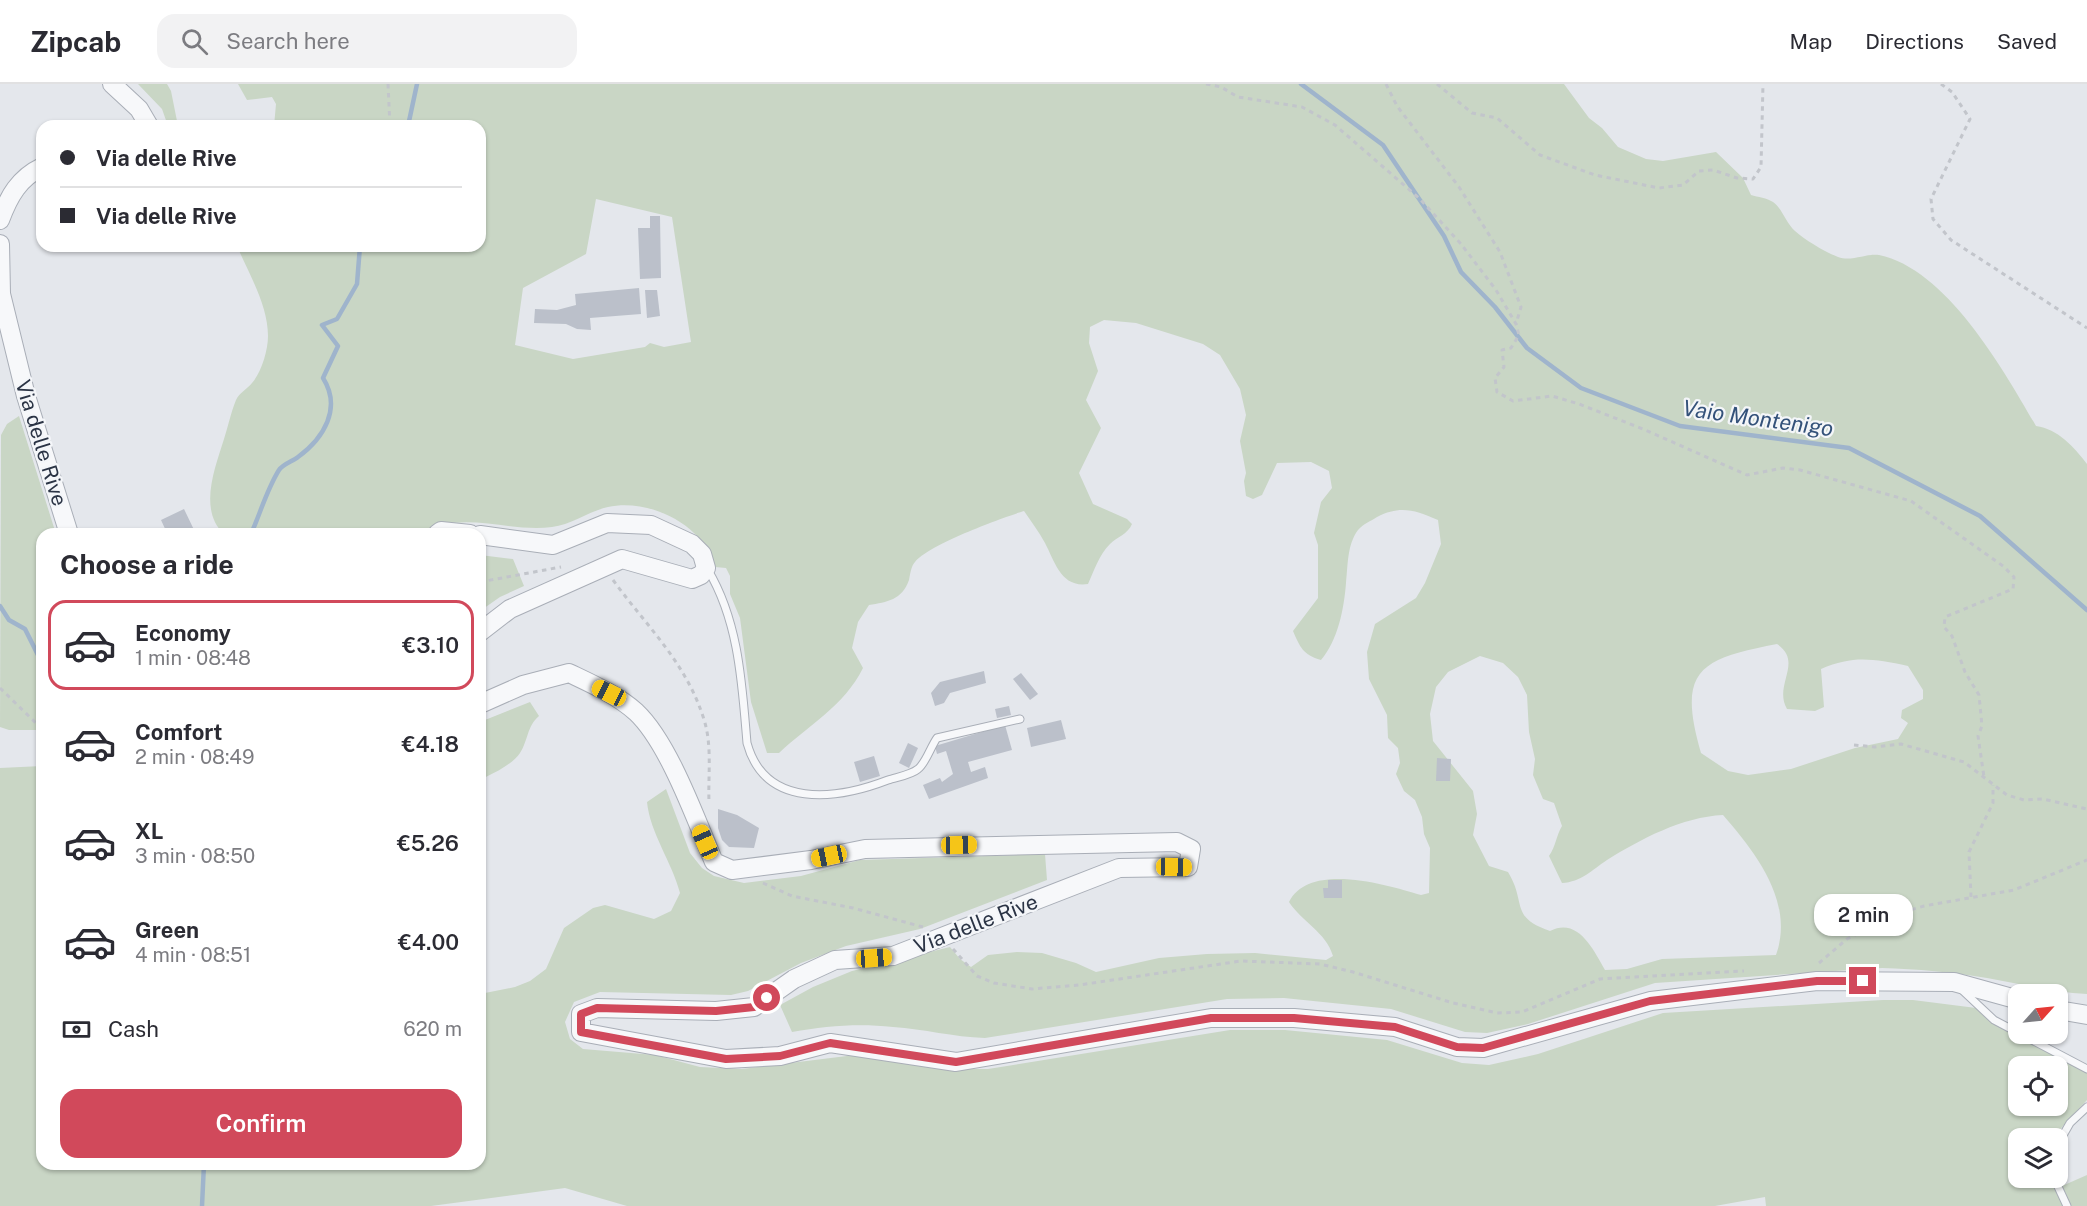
<!DOCTYPE html>
<html lang="en">
<head>
<meta charset="utf-8">
<style>
	:root { --surface:#fff; --page:#f2f2f3; --text:#2b2b33; --muted:#7c7c81; --line:#e1e1e2; --accent:#d1495b }
	body { margin:0; font-family:"Public Sans",sans-serif; background:var(--page); color:var(--text); height:100vh; display:flex; flex-direction:column; font-size:22px; white-space:nowrap }
	* { box-sizing:border-box; margin:0 }
	p { font-size:20px; color:var(--muted) }
	.icon { flex:none; width:33px; height:33px; fill:none; stroke:currentColor; stroke-width:2; stroke-linecap:round; stroke-linejoin:round }
	.map { position:relative; flex:1; overflow:hidden }
	.side { position:absolute; left:36px; top:444px; width:450px; height:642px; display:flex; flex-direction:column; background:var(--surface); border-radius:18px; box-shadow:0 2px 4px #0004 }
	.side>* { flex:none }
	.top-card { position:absolute; left:36px; top:36px; width:450px; height:132px; border-radius:18px; box-shadow:0 2px 4px #0004; display:grid; align-content:center; height:132px; padding:0 24px; background:var(--surface) }
	.needle { width:39px; rotate:63deg }
	.tools { position:absolute; left:2008px; top:900px; display:grid; gap:12px }
	.tools a { display:grid; place-items:center; width:60px; height:60px; border-radius:12px; background:var(--surface); box-shadow:0 2px 4px #0004; font-size:30px }
	.end { position:absolute; width:27px; height:27px; margin:-14px; border:8px solid #d1495b; background:#fff; box-shadow:0 0 0 3px #fff }
	.from { border-radius:50% }
	.bubble { position:absolute; height:42px; border-radius:18px; background:var(--surface); box-shadow:0 2px 4px #0004; font-size:20px; font-weight:600; line-height:42px; text-align:center }
	.car { position:absolute; width:18px; height:36px; margin:-18px -9px; border-radius:8px; box-shadow:0 0 4px 2px #0007; background:linear-gradient(#f5c518 24%,#345 0 40%,#f5c518 0 76%,#345 0 86%,#f5c518 0) }
	.top-card b { display:flex; align-items:center; gap:21px; height:57px; font-size:22px }
	.top-card b+b { border-top:2px solid var(--line) }
	.top-card i { width:15px; height:15px; background:var(--text) }
	ul { padding:0; list-style:none }
	li { display:flex; align-items:center; gap:18px; height:90px; margin:0 12px 9px; padding:0 12px; border:3px solid transparent; border-radius:18px }
	li div { flex:1 }
	li b { display:block; font-size:22px }
	li em { font-style:normal; font-weight:600 }
	li.on { border-color:var(--accent) }
	li>.icon { width:54px; height:54px; stroke-width:1.5 }
	h2 { padding:0 24px; font-size:27px; line-height:72px }
	.pay { display:flex; align-items:center; gap:15px; height:66px; padding:0 24px; font-size:22px }
	.pay p { margin-inline-start:auto }
	.primary-button { display:flex; gap:12px; margin-top:auto; padding:12px 24px }
	.primary-button a { flex:1; height:69px; border-radius:18px; background:var(--accent); color:#fff; font-size:24px; font-weight:600; line-height:69px; text-align:center }
	header { display:flex; align-items:center; gap:36px; box-sizing:border-box; height:84px; padding:0 30px; background:var(--surface); border-bottom:2px solid var(--line) }
	header strong { font-size:28px }
	nav { display:flex; gap:33px; margin-inline-start:auto; font-size:21px }
	.search { width:420px; height:54px; background:var(--page); display:flex; align-items:center; gap:15px; box-sizing:border-box; padding:0 21px; border-radius:18px; color:var(--muted); font-size:22px }
	.map>svg:first-child { display:block }
	.green { fill:#c9d6c5; fill-rule:evenodd }
	.lines { fill:none; stroke-linecap:round; stroke-linejoin:round }
	.stream { stroke:#9fb4cc; stroke-width:4.5 }
	.building { fill:#bbc0ca }
	.service-casing { stroke:#a9aeb7; stroke-width:9 }
	.tertiary-casing { stroke:#a9aeb7; stroke-width:20 }
	.path { stroke:#c2c5cb; stroke-width:3; stroke-dasharray:4.5 4.5; stroke-linecap:butt }
	.service { stroke:#f7f8fa; stroke-width:7 }
	.tertiary { stroke:#f7f8fa; stroke-width:18 }
	.route { stroke:#d1495b; stroke-width:8 }
	.labels { text-anchor:middle; stroke-width:4.5; stroke-linejoin:round; paint-order:stroke }
	.street-label { font-size:21px; fill:#2b3445; stroke:#f4f6f9 }
	.water-label { font-size:22px; font-style:italic; fill:#34527a; stroke:#f4f6f9 }
</style>
</head>
<body>
<header>
<strong>Zipcab</strong>
<div class="search"><svg class="icon" aria-label="search" viewBox="0 0 24 24"><circle cx="10" cy="10" r="6"/><path d="M15 15l6 6"/></svg>Search here</div>
<nav><a>Map</a><a>Directions</a><a>Saved</a></nav>
</header>
<div class="map">
<svg width="2087" height="1122" viewBox="0 0 2087 1122">
	<rect width="100%" height="100%" fill="#e4e7ec"/>
	<g class="green">
		<path d="M138,0H167L171,7L178,42H168L162,25Z"/>
		<path d="M238,0H1564L1589,34L1602,44L1618,63L1646,75L1663,77L1716,68L1743,94L1751,111C1758,113 1767,114 1773,118C1782,124 1786,139 1795,147C1805,156 1825,168 1838,173C1852,178 1866,169 1879,171C1947,185 2004,287 2036,342C2058,345 2074,363 2087,380V910C2052,908 2021,900 1987,894C1952,888 1917,885 1882,884L1655,899L1528,940L1487,949L1465,948L1391,925L1284,914L1227,915L985,954C953,953 924,945 893,943C858,939 826,942 792,948L780,921L813,903L852,887L950,863L960,875L971,883L988,871L1017,868L1042,869L1076,879L1096,888L1159,874L1207,870L1255,869L1326,876L1333,872C1326,848 1302,838 1289,818C1309,777 1388,801 1421,811L1429,809L1430,764L1424,750L1422,733L1415,716L1404,707L1396,690L1400,679L1398,664L1388,654L1387,631L1369,595L1367,568L1375,540L1416,514L1425,499L1441,460L1438,436C1415,426 1400,421 1377,433C1371,437 1363,440 1358,446C1347,461 1348,481 1346,499C1344,525 1338,556 1321,576C1303,571 1300,563 1293,547L1318,514V461L1314,449L1321,418L1332,404L1329,387L1311,378L1277,379L1262,411L1253,415L1246,412L1244,397L1246,389L1240,357L1246,331L1240,305L1220,271L1203,260L1136,239L1104,236L1090,243L1089,259L1098,287L1086,316L1101,344L1079,389L1093,420L1127,435L1132,440C1128,450 1117,453 1110,460C1099,471 1094,487 1088,500C1061,504 1055,478 1045,459C1039,448 1031,437 1024,427C1001,434 928,461 915,478C911,482 910,491 909,496C902,516 887,518 869,521L858,538L852,564L863,584C844,622 809,641 779,669H767L751,618L740,534L730,510V492L726,484L715,483C704,441 650,414 608,423C589,427 571,441 552,443C509,449 460,425 421,450H224C198,426 215,384 224,355C228,343 231,328 236,316C239,309 247,305 252,299C261,289 268,267 268,252C268,221 249,190 237,162H480V42H274L276,20L272,13L247,16ZM596,115L672,133L691,258L664,263L650,259L645,263L573,275L515,261L523,204L586,170ZM1777,560C1804,578 1773,601 1787,625L1815,627L1824,623L1821,585C1854,571 1873,575 1908,582L1923,606V615L1902,626L1901,634L1908,639L1898,655L1855,664L1791,685L1748,691L1728,687L1701,669C1677,586 1699,575 1777,560ZM1480,572L1503,579L1518,593L1527,611L1529,648L1535,675L1533,691L1543,715L1554,719L1562,742C1556,752 1556,762 1549,772L1562,799C1581,798 1592,786 1607,776C1641,755 1682,733 1723,731C1755,768 1795,818 1776,871L1662,875L1627,885L1605,886C1593,865 1578,833 1550,847C1509,833 1527,819 1508,788L1489,782L1473,751L1477,730L1473,707L1433,657L1430,630L1436,603L1448,588Z"/>
		<path d="M19,332L56,450H42V646H9L0,643L1,351L7,340Z"/>
		<path d="M480,471L513,475L524,502L500,513L480,527Z"/>
		<path d="M530,618L539,632C527,642 528,657 520,669C512,681 492,690 480,696V638Z"/>
		<path d="M42,682V1080H480V910L515,903L530,897L546,885L564,844L593,824L605,821L654,835L671,827L680,809C672,778 650,749 647,718L666,705L690,769L702,784L714,792L744,799L801,792L860,776L1045,770L1047,796L920,845L846,862L801,879L748,907L731,911L600,908L574,918L565,938L570,955L583,965L655,971L700,983L742,985L855,971L957,985H988L1230,946H1285L1387,956L1462,979L1489,981L1538,970L1663,929L1883,916H1913L1984,925L1998,942L2074,974L2087,988V1016L2052,1054H2019V1094H2054L2062,1102L2087,1091V1122H1766L1765,1113L1715,1122H627L565,1104L431,1122H0V684ZM2019,982H2058V1022H2019Z"/>
	</g>
	<g class="lines">
		<g class="stream">
			<path d="M1301,0L1383,61L1444,152L1461,188L1495,223L1527,264L1581,304L1680,342L1849,364L1980,432L2087,526"/>
			<path d="M408,42L417,0"/>
			<path d="M251,450C260,430 267,405 279,386C283,380 293,377 298,373C324,354 342,324 323,294L338,262L322,241L337,235L357,200L360,162"/>
			<path d="M0,522L9,536L25,545L42,579"/>
			<path d="M202,1122L204,1080"/>
		</g>
	</g>
	<g class="building">
		<path d="M650,132H660L661,194L640,195L638,144H650Z"/>
		<path d="M639,204L641,230L590,234L591,246L577,245L566,240L534,239L535,225L557,226L576,221L575,210Z"/>
		<path d="M645,206H657L660,232L647,234Z"/>
		<path d="M184,425L196,450H182L179,444L167,449L161,436Z"/>
		<path d="M984,587L986,599L950,609L944,619L935,622L931,609L940,598Z"/>
		<path d="M1021,589L1038,610L1030,616L1013,595Z"/>
		<path d="M1009,622L1011,631L997,634L995,625Z"/>
		<path d="M1061,636L1066,655L1031,663L1027,644Z"/>
		<path d="M1005,641L1012,666L968,678L971,688L985,683L988,694L929,715L923,701L940,694L942,698L953,690L946,667L937,670L935,662Z"/>
		<path d="M908,659L918,664L909,684L899,679Z"/>
		<path d="M874,672L880,692L860,698L854,678Z"/>
		<path d="M1437,674L1451,675L1450,697H1436Z"/>
		<path d="M718,725L737,731L759,744L754,764L729,763L722,756L718,744Z"/>
		<path d="M1328,796H1342V814H1324L1323,804H1328Z"/>
	</g>
	<g class="lines">
		<defs>
			<g id="service">
				<path d="M708,486C739,538 742,600 747,659C765,725 836,716 888,696C897,693 911,691 918,685C926,679 931,662 937,654L1020,635"/>
				<path d="M1961,905L1994,936L2087,985"/>
				<path d="M2058,1060L2070,1039L2087,1023"/>
				<path d="M2054,1094L2067,1122"/>
			</g>
			<g id="tertiary">
				<path d="M112,0L139,25L149,42"/>
				<path d="M0,136C9,112 19,94 42,83"/>
				<path d="M0,160L1,210L26,312L69,450"/>
				<path d="M437,450L441,447L470,450"/>
				<path d="M480,451L553,461L607,439L651,441L692,460L702,470L706,484L701,491L692,495L622,475L510,525L480,548"/>
				<path d="M480,620L523,601L569,589C592,600 617,611 636,628C669,659 696,736 714,778L732,786L811,776L865,765L1177,758L1191,765L1188,783L1119,784L893,872L835,876L794,895L754,923L716,927L597,924L581,930V948L726,975L780,972L830,959L956,978L1211,934H1294L1395,943L1457,963L1483,964L1651,917L1817,897L1954,898L2019,916"/>
				<path d="M2058,926L2087,931"/>
			</g>
		</defs>
		<use href="#service" class="service-casing"/>
		<use href="#tertiary" class="tertiary-casing"/>
		<g class="path">
			<path d="M388,0L390,42"/>
			<path d="M1206,0L1221,3L1238,13L1302,23L1335,41L1420,115L1461,160L1496,206L1516,240L1519,251L1511,264L1502,266L1504,283L1495,294L1497,308L1513,317L1552,312L1579,320L1643,345L1747,391L1783,384L1800,386L1911,417L2003,482L2014,493L2013,505L1945,533L1944,543L1952,552L1965,588L1979,611L1982,642L1978,652L1984,693"/>
			<path d="M1386,0L1397,22L1459,103L1500,168L1521,223L1516,240"/>
			<path d="M1437,0L1472,29L1497,34L1540,71L1595,91L1659,104L1683,101L1699,87L1713,86L1737,94L1753,95L1761,83L1763,0"/>
			<path d="M1941,0L1952,8L1970,35L1931,115L1933,135L1951,156L2087,244"/>
			<path d="M613,496C647,543 688,580 705,639C712,664 708,693 709,718"/>
			<path d="M480,498L561,483"/>
			<path d="M0,604L42,645"/>
			<path d="M1854,661L1875,663L1901,660L1964,678L2007,711L2024,716L2043,715L2087,725"/>
			<path d="M763,799L792,812L853,824L923,843"/>
			<path d="M1971,813L1969,768L1993,719V701"/>
			<path d="M953,865L977,892L994,899L1032,905L1079,901L1241,877L1320,880L1353,888L1453,919L1497,929L1522,928L1600,895L1744,887"/>
			<path d="M1819,879L1847,855L1896,830L1924,822L2014,806L2087,776"/>
		</g>
		<use href="#service" class="service"/>
		<use href="#tertiary" class="tertiary"/>
	</g>
	<g class="lines">
		<path class="route" d="M767,914L754,923L716,927L597,924L581,930V948L726,975L780,972L830,959L956,978L1211,934H1294L1395,943L1457,963L1483,964L1650,917L1817,897H1863"/>
	</g>
	<g class="labels">
		<g class="street-label">
			<text transform="translate(41 359) rotate(73)" y="7">Via delle Rive</text>
			<text transform="translate(976 840) rotate(-21)" y="7">Via delle Rive</text>
		</g>
		<g class="water-label">
			<text transform="translate(1758 334) rotate(8)" y="8">Vaio Montenigo</text>
		</g>
	</g>
</svg>
<div class="tools">
<a><svg class="needle" viewBox="-14 -14 28 28"><path d="M0-13l5 13h-10z" fill="#e53935"/><path d="M0 13l5-13h-10z" fill="#7c7c81"/></svg></a>
<a><svg class="icon" aria-label="locate" viewBox="0 0 24 24"><circle cx="12" cy="12" r="6"/><path d="M12 2v4M12 18v4M2 12h4M18 12h4"/></svg></a>
<a><svg class="icon" aria-label="layers" viewBox="0 0 24 24"><path d="M12 4l9 5-9 5-9-5zM3 14l9 5 9-5"/></svg></a>
</div>
<i class="end from" style="left:767px;top:914px"></i>
<i class="end" style="left:1863px;top:897px"></i>
<div class="bubble" style="left:1814px;top:810px;width:99px">2 min</div>
<i class="car" style="left:609px;top:609px;rotate:296deg"></i>
<i class="car" style="left:705px;top:758px;rotate:336deg"></i>
<i class="car" style="left:959px;top:761px;rotate:89deg"></i>
<i class="car" style="left:829px;top:772px;rotate:258deg"></i>
<i class="car" style="left:1174px;top:783px;rotate:91deg"></i>
<i class="car" style="left:874px;top:874px;rotate:86deg"></i>
<div class="top-card">
<b><i class="from"></i>Via delle Rive</b>
<b><i></i>Via delle Rive</b>
</div>
<section class="side">
<h2>Choose a ride</h2>
<ul>
<li class="on"><svg class="icon" aria-label="car" viewBox="0 0 24 24"><path d="M5 17H2v-5l4-1 3-4h7l3 4 3 1v5h-3M9 17h6M6 11h13"/><circle cx="7" cy="17" r="2"/><circle cx="17" cy="17" r="2"/></svg><div><b>Economy</b><p>1 min · 08:48</p></div><em>€3.10</em></li>
<li><svg class="icon" aria-label="car" viewBox="0 0 24 24"><path d="M5 17H2v-5l4-1 3-4h7l3 4 3 1v5h-3M9 17h6M6 11h13"/><circle cx="7" cy="17" r="2"/><circle cx="17" cy="17" r="2"/></svg><div><b>Comfort</b><p>2 min · 08:49</p></div><em>€4.18</em></li>
<li><svg class="icon" aria-label="car" viewBox="0 0 24 24"><path d="M5 17H2v-5l4-1 3-4h7l3 4 3 1v5h-3M9 17h6M6 11h13"/><circle cx="7" cy="17" r="2"/><circle cx="17" cy="17" r="2"/></svg><div><b>XL</b><p>3 min · 08:50</p></div><em>€5.26</em></li>
<li><svg class="icon" aria-label="car" viewBox="0 0 24 24"><path d="M5 17H2v-5l4-1 3-4h7l3 4 3 1v5h-3M9 17h6M6 11h13"/><circle cx="7" cy="17" r="2"/><circle cx="17" cy="17" r="2"/></svg><div><b>Green</b><p>4 min · 08:51</p></div><em>€4.00</em></li>
</ul>
<div class="pay"><svg class="icon" aria-label="cash" viewBox="0 0 24 24"><path d="M3 7h18v10H3z"/><circle cx="12" cy="12" r="2"/></svg>Cash<p>620 m</p></div>
<div class="primary-button"><a>Confirm</a></div>
</section>
</div>
</body>
</html>
